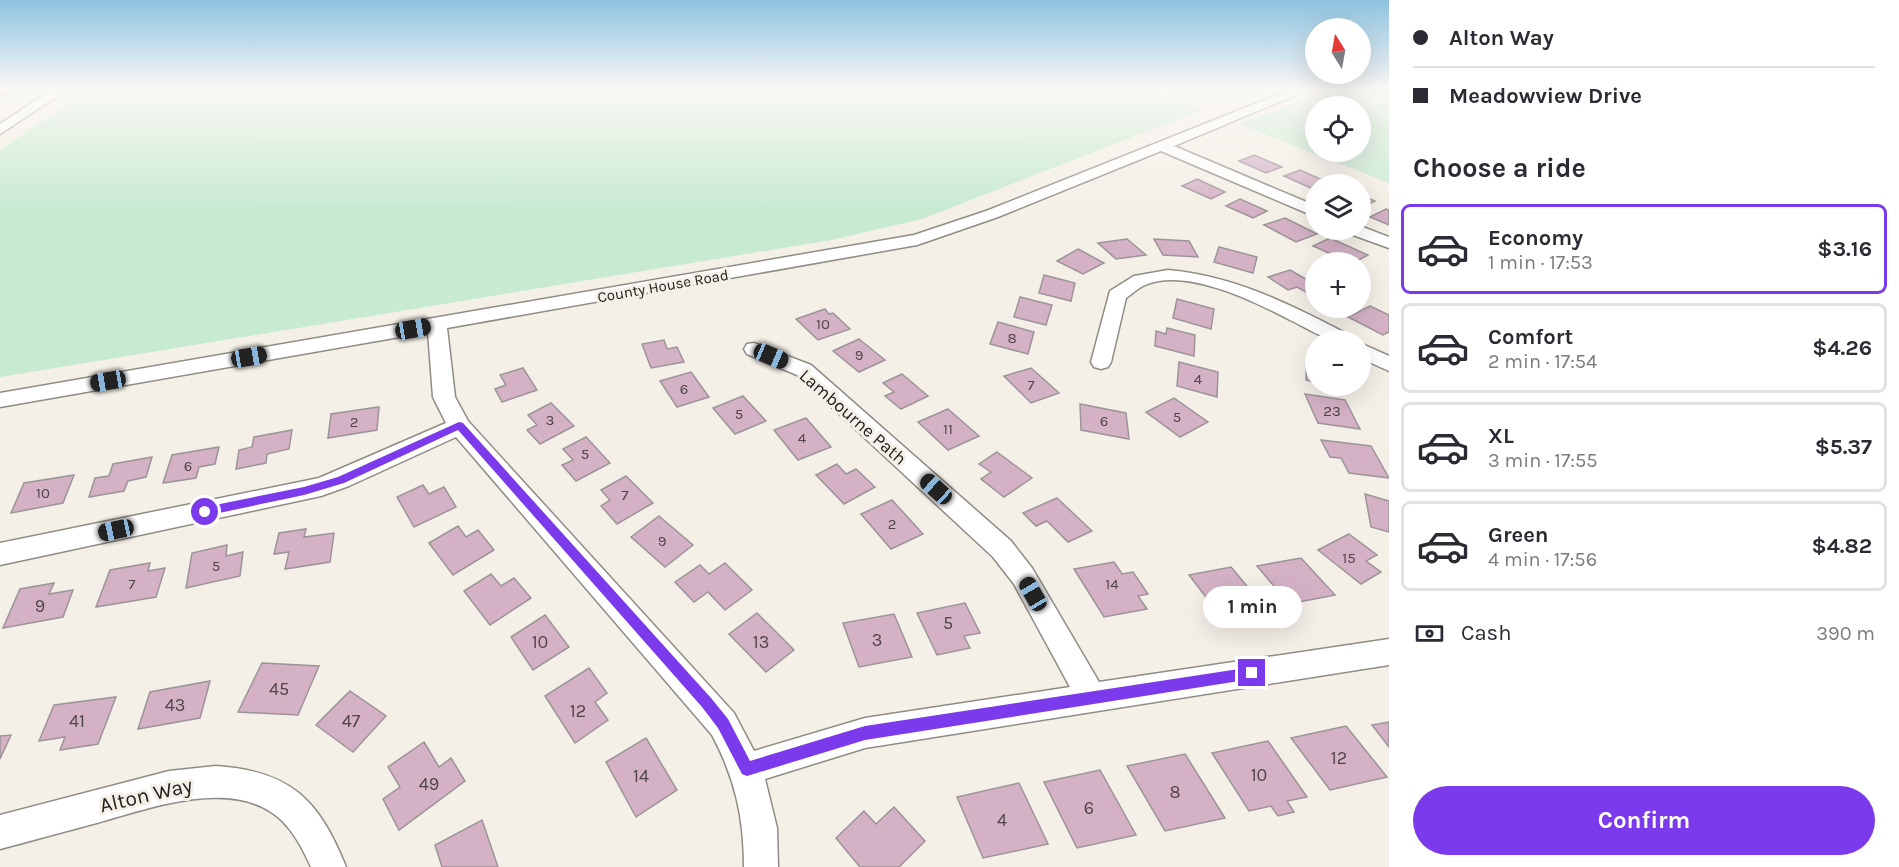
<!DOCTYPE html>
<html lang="en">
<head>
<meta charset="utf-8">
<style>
	:root { --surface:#fff; --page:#f7f7f7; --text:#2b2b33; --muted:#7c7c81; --line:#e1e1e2; --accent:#7c3aed }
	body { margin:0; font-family:Karla,sans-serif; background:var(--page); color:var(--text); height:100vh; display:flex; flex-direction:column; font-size:22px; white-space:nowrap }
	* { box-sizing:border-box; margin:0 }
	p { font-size:20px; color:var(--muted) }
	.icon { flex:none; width:33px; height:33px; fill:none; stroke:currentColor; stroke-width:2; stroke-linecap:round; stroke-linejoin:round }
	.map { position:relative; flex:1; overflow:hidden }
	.panel { display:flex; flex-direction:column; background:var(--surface); width:510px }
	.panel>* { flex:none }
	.hud { display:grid; align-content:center; height:132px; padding:0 24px; background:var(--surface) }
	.needle { width:39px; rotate:349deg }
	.tools { position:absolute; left:1305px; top:18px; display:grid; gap:12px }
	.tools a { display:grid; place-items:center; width:66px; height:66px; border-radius:50%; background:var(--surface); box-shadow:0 6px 24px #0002; font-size:30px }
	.end { position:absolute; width:27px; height:27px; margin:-14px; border:8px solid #7c3aed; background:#fff; box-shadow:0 0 0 3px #fff }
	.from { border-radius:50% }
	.bubble { position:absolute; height:42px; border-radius:21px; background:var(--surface); box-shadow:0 6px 24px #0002; font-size:20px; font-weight:700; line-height:42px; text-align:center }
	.car { position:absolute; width:18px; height:36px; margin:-18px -9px; border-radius:8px; box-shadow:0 0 4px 2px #0007; background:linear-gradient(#222 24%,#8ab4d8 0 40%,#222 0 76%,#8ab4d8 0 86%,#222 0) }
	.hud b { display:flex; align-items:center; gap:21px; height:57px; font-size:22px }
	.hud b+b { border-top:2px solid var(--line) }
	.hud i { width:15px; height:15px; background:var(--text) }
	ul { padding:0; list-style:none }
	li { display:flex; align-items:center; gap:18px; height:90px; margin:0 12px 9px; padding:0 12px; border:3px solid var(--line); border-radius:9px }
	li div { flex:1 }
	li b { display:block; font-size:22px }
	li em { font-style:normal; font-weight:700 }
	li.selected { border-color:var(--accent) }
	li>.icon { width:54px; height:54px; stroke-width:1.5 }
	h2 { padding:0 24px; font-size:27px; line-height:72px }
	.pay { display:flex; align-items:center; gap:15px; height:66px; padding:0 24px; font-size:22px }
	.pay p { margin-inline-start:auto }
	.cta { display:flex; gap:12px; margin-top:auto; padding:12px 24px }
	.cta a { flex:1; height:69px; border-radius:36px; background:var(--accent); color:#fff; font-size:24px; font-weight:700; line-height:69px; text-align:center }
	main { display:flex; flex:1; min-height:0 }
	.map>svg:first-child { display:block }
	.green { fill:#c7ead1; fill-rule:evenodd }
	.building { fill:#d5b1c6; stroke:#9c9498; stroke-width:1.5 }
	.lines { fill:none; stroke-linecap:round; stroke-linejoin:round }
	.minor-casing { stroke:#908c85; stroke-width:3 }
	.minor { fill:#fff; fill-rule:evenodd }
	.route { fill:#7c3aed }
	.labels { text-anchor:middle; stroke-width:6; stroke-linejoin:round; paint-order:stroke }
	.far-street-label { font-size:15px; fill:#22211e; stroke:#f4efe7 }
	.number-label { font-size:15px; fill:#4f4548 }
	.street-label { font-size:18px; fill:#22211e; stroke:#f4efe7 }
	.near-number-label { font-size:18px; fill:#4f4548 }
	.near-street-label { font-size:21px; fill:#22211e; stroke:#f4efe7 }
</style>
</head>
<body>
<main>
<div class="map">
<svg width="1389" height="867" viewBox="0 0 1389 867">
	<rect width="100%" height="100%" fill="#f4efe7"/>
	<g class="green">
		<path d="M89,89H1151L1204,109L922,219L831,240L0,377V150Z"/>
		<path d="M1334,89H1389V183L1239,124ZM1316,106H1360V152H1316Z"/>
	</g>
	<g class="building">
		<path d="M3,89H18L0,98V91Z"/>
		<path d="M1254,155L1282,167L1266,173L1239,161Z"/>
		<path d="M1300,170L1329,183L1316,184L1313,189L1284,176Z"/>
		<path d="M1197,179L1225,192L1211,199L1182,186Z"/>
		<path d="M1360,195L1375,201L1360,209Z"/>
		<path d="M1240,199L1267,211L1253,218L1226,206Z"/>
		<path d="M1386,209L1389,210V225L1370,217Z"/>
		<path d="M1285,218L1317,234L1296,242L1264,225Z"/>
		<path d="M1330,238L1368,255L1355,262H1349L1313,246Z"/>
		<path d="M1127,239L1146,255L1116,259L1098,243Z"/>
		<path d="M1154,239L1189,241L1198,257L1163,255Z"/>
		<path d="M1219,247L1257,257L1253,273L1214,262Z"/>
		<path d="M1078,249L1104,263L1083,274L1057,261Z"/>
		<path d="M1290,270L1316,285V289L1306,292L1297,287L1288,290L1268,277Z"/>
		<path d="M1044,275L1075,283L1071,301L1039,293Z"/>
		<path d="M1020,297L1052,305L1046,325L1014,317Z"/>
		<path d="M1177,299L1214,309L1211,329L1173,318Z"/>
		<path d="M1370,306L1389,315V332L1383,335L1348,317Z"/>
		<path d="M825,309L829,314L833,313L850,329L818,340L796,319Z"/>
		<path d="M998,322L1034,332L1028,354L990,344Z"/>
		<path d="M1167,328L1195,335L1194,356L1155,346L1156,331L1166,334Z"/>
		<path d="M859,339L885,360L859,372L833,351Z"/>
		<path d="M664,340L667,349L677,347L684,362L651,368L642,344Z"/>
		<path d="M1307,356L1316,358V383L1306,380Z"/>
		<path d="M1179,362L1218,372L1217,397L1177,386Z"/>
		<path d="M523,368L537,390L502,402L495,389L506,385L500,375Z"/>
		<path d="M1031,368L1059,393L1031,403L1004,376Z"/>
		<path d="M691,372L709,397L677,407L660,381Z"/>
		<path d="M902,374L928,396L901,409L885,396L894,392L883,383Z"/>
		<path d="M1305,394L1345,400L1360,429L1318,423Z"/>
		<path d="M743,396L766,421L735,434L713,408Z"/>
		<path d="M1174,398L1208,422L1180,437L1146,412Z"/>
		<path d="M551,403L574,426L540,444L527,430L537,425L528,415Z"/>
		<path d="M1080,404L1126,413L1129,439L1081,430Z"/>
		<path d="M379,407L377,430L328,438L331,414Z"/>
		<path d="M948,409L979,436L948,450L918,422Z"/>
		<path d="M806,418L831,447L798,460L774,430Z"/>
		<path d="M292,430L289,449L267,454L266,463L236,469L239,450L252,447L254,437Z"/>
		<path d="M586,437L610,463L576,481L562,465L573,460L563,449Z"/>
		<path d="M1321,440L1371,446L1389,478L1349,473L1341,458L1330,457Z"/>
		<path d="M219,447L215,464L199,467L196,478L163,483L172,455Z"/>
		<path d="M997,452L1032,478L1004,497L981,479L991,472L979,464Z"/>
		<path d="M152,457L146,477L128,481L124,491L89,497L95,478L109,476L113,464Z"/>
		<path d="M837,464L846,474L856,469L875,487L844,504L816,475Z"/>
		<path d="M74,475L63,503L11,513L24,483Z"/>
		<path d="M626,476L653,503L617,524L601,506L610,500L601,490Z"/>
		<path d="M423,485L429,494L444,487L456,507L414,527L397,497Z"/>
		<path d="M1365,494L1389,501V532L1371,527Z"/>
		<path d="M1057,498L1092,531L1068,542L1047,521L1036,526L1023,513Z"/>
		<path d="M892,500L923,534L891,549L861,514Z"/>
		<path d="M659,516L693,545L665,567L631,537Z"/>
		<path d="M458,526L466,537L478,530L494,550L453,575L429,543Z"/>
		<path d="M306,529L304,537L334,533L330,562L285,569L289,552L274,554L279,533Z"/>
		<path d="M1349,534L1377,555L1366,561L1381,572L1361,584L1318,550Z"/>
		<path d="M227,545L226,556L243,552L240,576L186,588L192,553Z"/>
		<path d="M1301,558L1335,595L1289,604L1257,566Z"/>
		<path d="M1114,562L1122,574L1133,572L1148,594L1138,596L1147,609L1104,617L1074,569Z"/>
		<path d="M150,563L148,571L165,568L156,597L96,607L110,570Z"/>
		<path d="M725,563L752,590L725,610L708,592L694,602L675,582L700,565L709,574Z"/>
		<path d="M1231,567L1256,597L1230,602L1237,611L1219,614L1189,575Z"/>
		<path d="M491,574L501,586L514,578L531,598L490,625L464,591Z"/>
		<path d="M54,583L49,594L73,590L63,617L3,628L20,589Z"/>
		<path d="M965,603L980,633L964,636L970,648L937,655L917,613Z"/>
		<path d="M757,613L794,650L766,672L729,634Z"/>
		<path d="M894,614L912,657L859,667L843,623Z"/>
		<path d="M545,615L569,647L533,670L511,637Z"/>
		<path d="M262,663L319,666L298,715L238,712Z"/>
		<path d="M589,668L607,693L595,702L608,720L575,743L545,696Z"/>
		<path d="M210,681L200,718L138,729L150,692Z"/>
		<path d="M350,691L386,716L353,752L316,725Z"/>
		<path d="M116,697L98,744L60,750L65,737L39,741L54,705Z"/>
		<path d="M1389,722V747L1372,725Z"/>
		<path d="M1346,726L1387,777L1330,790L1291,738Z"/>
		<path d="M11,735L0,759V736Z"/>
		<path d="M646,738L677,790L636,817L606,762Z"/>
		<path d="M1268,741L1307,797L1287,801L1294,812L1278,816L1271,806L1249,811L1212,753Z"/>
		<path d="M424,742L439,767L451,758L465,781L399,830L383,799L400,787L388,767Z"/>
		<path d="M1185,754L1225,818L1165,831L1127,766Z"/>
		<path d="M1100,770L1136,835L1077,848L1044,782Z"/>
		<path d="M1019,783L1048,844L983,858L957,797Z"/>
		<path d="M894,807L925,841L899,867H860L836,838L864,811L876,824Z"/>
		<path d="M482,820L498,867H442L435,845Z"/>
	</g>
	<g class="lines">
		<defs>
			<g id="minor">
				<path d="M53,89H68L0,134V124Z"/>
				<path d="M1292,89H1310L1174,146L1316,206V217L1161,151L998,217L917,245L447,328L455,397L468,421L734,713L754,751L865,718L1070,687L1014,584L993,557L797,375L747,354L744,349L747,344L754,343L811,365L1011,541L1032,568L1099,682L1389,639V665L865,748L765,779L777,828L778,867H744C744,818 735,778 712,735L456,437L349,486L321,496L0,565V543L319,478L446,423L433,397L428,332L0,407V393L914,235L986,211Z"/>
				<path d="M1360,226L1389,237V248L1350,234L1348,230H1360Z"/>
				<path d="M1168,270C1235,276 1292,305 1351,336L1354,340C1327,343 1313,331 1290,320C1254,301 1185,267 1145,285C1138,288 1132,294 1126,298L1111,362L1108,367L1101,369L1094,367L1091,362L1110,291L1134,276Z"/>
				<path d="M1360,343L1389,356V371L1360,358Z"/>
				<path d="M216,766C291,771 319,800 346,867H311C302,847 290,824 271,812C223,780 144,810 93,824C62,832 31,841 0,849V815L169,771Z"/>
			</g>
		</defs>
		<use href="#minor" class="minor-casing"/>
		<use href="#minor" class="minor"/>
	</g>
	<linearGradient id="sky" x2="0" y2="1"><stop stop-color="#8ec2e1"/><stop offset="0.42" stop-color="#faf8f4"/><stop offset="1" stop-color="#faf8f4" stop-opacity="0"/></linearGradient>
	<rect width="1389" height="211" fill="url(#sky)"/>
	<path class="route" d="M459,422L463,423L711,698L728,719L750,761L865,726L1252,667L1256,669L1258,673L1256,677L1252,679L865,740L747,776L742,774L718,728L702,707L458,430L344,483L304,495L205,516L200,512L205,507L304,487L338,477Z"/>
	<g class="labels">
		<g class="far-street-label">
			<text transform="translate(663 286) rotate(-10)" y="5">County House Road</text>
		</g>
		<g class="number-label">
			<text x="823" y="329">10</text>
			<text x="1012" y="343">8</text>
			<text x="859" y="360">9</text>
			<text x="1198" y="384">4</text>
			<text x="1031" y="390">7</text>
			<text x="684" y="394">6</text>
			<text x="1332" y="416">23</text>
			<text x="739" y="419">5</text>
			<text x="1177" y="422">5</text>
			<text x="550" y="425">3</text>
			<text x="1104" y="426">6</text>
			<text x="354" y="427">2</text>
			<text x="948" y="434">11</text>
			<text x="802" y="443">4</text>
			<text x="585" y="459">5</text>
			<text x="188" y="471">6</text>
			<text x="43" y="498">10</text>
			<text x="625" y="500">7</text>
			<text x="892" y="529">2</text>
			<text x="662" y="546">9</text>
			<text x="1349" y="563">15</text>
			<text x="216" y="571">5</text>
			<text x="132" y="589">7</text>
			<text x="1112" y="589">14</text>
		</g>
		<g class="street-label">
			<text transform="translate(853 417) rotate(41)" y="6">Lambourne Path</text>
		</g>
		<g class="near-number-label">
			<text x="40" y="612">9</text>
			<text x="948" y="629">5</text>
			<text x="877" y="646">3</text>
			<text x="540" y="648">10</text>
			<text x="761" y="648">13</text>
			<text x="279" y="695">45</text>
			<text x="175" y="711">43</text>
			<text x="578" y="717">12</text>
			<text x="77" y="727">41</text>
			<text x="351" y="727">47</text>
			<text x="1339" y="764">12</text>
			<text x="1259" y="781">10</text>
			<text x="641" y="782">14</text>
			<text x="429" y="790">49</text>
			<text x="1175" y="798">8</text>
			<text x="1089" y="814">6</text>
			<text x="1002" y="826">4</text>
		</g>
		<g class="near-street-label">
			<text transform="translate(146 795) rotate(-13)" y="7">Alton Way</text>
		</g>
	</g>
</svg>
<div class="tools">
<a><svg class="needle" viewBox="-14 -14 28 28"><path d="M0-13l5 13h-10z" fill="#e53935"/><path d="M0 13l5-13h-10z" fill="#7c7c81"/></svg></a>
<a><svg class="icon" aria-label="locate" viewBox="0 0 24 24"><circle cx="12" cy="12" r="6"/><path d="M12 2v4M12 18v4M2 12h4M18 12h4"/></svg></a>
<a><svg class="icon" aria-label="layers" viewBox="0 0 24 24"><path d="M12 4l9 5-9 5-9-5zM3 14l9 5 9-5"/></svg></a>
<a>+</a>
<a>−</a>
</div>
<i class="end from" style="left:205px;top:512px"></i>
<i class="end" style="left:1252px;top:673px"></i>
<div class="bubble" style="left:1203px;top:586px;width:99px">1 min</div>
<i class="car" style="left:413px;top:329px;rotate:80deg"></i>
<i class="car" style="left:771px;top:356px;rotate:113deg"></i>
<i class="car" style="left:249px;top:357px;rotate:80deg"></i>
<i class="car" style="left:108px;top:381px;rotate:260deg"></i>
<i class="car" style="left:936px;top:489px;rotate:312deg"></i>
<i class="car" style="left:116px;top:530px;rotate:258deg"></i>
<i class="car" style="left:1033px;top:594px;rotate:330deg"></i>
</div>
<section class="panel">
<div class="hud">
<b><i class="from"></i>Alton Way</b>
<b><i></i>Meadowview Drive</b>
</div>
<h2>Choose a ride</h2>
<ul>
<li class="selected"><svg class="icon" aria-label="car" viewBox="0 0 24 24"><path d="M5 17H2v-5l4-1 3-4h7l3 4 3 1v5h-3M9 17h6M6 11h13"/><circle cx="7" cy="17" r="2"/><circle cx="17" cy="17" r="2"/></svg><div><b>Economy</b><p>1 min · 17:53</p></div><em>$3.16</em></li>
<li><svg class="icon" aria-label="car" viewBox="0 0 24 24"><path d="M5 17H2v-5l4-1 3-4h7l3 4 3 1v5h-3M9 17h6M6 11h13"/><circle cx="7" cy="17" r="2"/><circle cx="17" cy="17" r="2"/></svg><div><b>Comfort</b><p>2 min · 17:54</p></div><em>$4.26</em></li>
<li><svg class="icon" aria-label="car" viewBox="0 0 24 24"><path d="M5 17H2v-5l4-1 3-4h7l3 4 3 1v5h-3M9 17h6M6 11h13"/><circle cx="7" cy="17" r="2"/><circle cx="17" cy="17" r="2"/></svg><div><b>XL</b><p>3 min · 17:55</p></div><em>$5.37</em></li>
<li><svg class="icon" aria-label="car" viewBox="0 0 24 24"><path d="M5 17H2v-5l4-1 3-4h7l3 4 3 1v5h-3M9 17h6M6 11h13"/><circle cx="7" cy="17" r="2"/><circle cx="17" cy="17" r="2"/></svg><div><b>Green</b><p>4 min · 17:56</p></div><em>$4.82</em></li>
</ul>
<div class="pay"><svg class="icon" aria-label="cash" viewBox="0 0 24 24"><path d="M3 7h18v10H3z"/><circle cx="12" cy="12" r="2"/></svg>Cash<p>390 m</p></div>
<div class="cta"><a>Confirm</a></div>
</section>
</main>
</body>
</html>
